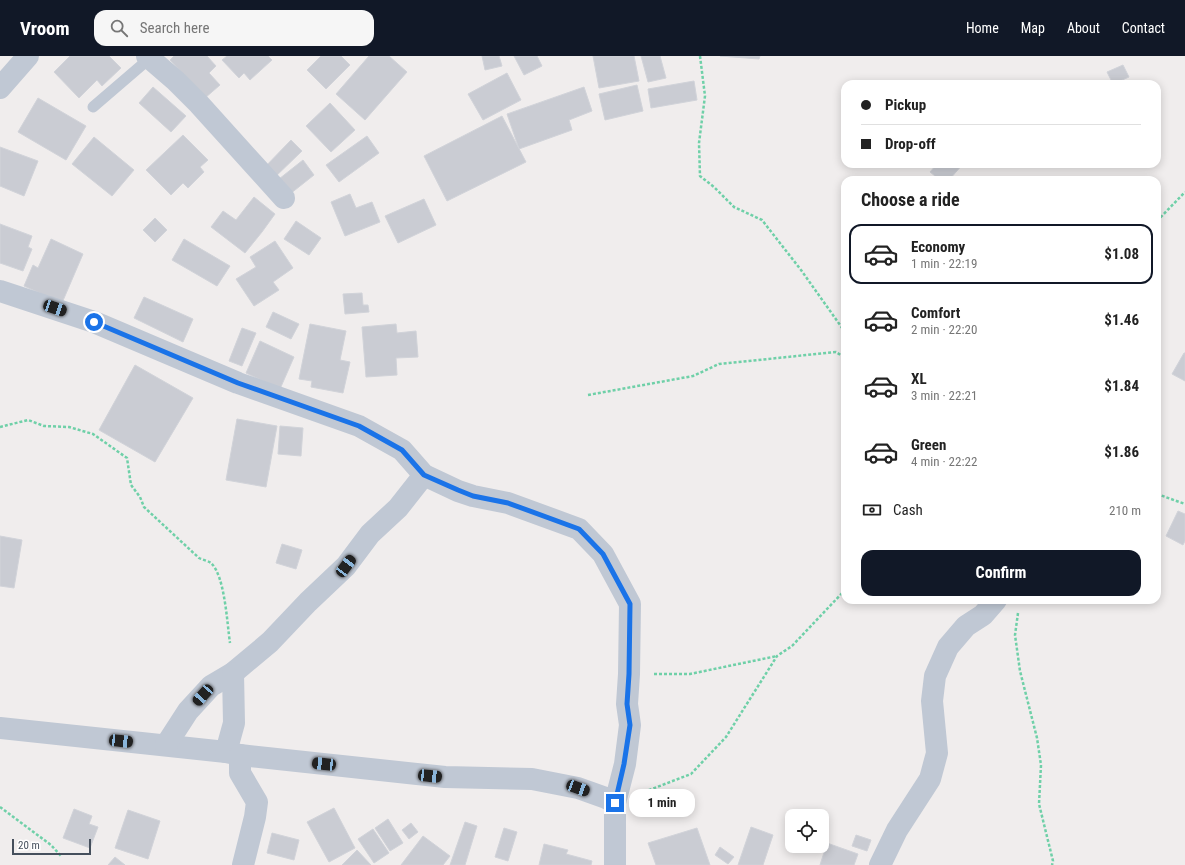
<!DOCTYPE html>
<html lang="en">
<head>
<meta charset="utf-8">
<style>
	:root { --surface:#fff; --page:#f6f6f6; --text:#222; --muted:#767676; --line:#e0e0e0; --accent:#111827 }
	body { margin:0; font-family:"Roboto Condensed",sans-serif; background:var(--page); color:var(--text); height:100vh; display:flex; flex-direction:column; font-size:15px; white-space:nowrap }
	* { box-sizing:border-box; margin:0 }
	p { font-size:13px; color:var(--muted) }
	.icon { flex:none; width:22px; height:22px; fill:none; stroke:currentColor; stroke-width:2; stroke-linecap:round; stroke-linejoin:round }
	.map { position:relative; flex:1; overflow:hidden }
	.details { position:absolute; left:841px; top:120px; width:320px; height:428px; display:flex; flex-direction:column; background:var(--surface); border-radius:12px; box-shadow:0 2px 10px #0003 }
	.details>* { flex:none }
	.guide { position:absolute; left:841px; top:24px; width:320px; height:88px; border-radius:12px; box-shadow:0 2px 10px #0003; display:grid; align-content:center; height:88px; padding:0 20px; background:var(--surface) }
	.controls { position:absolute; left:785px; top:753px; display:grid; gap:8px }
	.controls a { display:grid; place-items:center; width:44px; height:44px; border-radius:8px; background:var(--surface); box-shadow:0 2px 10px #0003; font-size:20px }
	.scale { position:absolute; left:12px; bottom:10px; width:79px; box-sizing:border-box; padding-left:4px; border:2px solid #454f5c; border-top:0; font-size:11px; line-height:14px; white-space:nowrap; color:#454f5c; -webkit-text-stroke:3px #fff; paint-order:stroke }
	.end { position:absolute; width:18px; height:18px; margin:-9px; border:5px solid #1a73e8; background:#fff; box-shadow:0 0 0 2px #fff }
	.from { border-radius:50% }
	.bubble { position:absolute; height:28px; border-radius:12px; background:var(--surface); box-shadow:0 2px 10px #0003; font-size:13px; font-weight:700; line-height:28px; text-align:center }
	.car { position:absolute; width:12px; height:24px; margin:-12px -6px; border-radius:5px; box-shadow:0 0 3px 1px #0007; background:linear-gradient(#222 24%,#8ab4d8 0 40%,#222 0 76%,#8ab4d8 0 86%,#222 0) }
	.guide b { display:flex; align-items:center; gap:14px; height:38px; font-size:15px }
	.guide b+b { border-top:1px solid var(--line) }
	.guide i { width:10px; height:10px; background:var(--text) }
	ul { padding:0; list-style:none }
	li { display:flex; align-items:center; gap:12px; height:60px; margin:0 8px 6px; padding:0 12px; border:2px solid transparent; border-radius:12px }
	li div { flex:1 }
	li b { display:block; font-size:15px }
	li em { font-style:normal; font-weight:700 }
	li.on { border-color:var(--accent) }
	li>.icon { width:36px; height:36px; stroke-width:1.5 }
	h2 { padding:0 20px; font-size:18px; line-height:48px }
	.pay { display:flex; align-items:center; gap:10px; height:44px; padding:0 20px; font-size:15px }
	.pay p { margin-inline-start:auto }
	.primary-button { display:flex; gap:8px; margin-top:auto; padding:8px 20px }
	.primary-button a { flex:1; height:46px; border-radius:12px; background:var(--accent); color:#fff; font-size:16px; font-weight:700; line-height:46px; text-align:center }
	header { display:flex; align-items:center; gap:24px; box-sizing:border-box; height:56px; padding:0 20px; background:var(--accent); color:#fff }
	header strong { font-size:19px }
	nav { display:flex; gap:22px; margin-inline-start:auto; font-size:14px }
	.search { width:280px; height:36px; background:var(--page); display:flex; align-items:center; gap:10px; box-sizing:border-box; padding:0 14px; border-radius:12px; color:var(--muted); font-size:15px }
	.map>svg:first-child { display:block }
	.building { fill:#caccd3; stroke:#d1d3d9 }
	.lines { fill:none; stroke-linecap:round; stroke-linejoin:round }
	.path { stroke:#6fd0a8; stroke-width:2.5; stroke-dasharray:3 2; stroke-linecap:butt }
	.service { stroke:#c0c8d4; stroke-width:11 }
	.minor { stroke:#c0c8d4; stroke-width:22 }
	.route { stroke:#1a73e8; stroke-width:5 }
</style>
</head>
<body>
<header>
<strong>Vroom</strong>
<div class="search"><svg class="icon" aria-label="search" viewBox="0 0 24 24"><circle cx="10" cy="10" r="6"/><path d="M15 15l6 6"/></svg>Search here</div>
<nav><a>Home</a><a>Map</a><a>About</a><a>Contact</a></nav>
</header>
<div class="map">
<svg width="1185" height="809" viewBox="0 0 1185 809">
	<rect width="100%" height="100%" fill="#f0eded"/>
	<g class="building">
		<path d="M70,0H109L121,12L102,30L97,24L79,42L54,16Z"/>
		<path d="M174,0H207L216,10L209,17L220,29L205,42L170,4Z"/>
		<path d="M227,0H268L272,4L250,24L244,17L239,22L222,4Z"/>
		<path d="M321,0H341L350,9L326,33L307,14Z"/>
		<path d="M369,0H389L407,16L365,64L336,38Z"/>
		<path d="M482,0H499L502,10L485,14Z"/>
		<path d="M514,0H537L542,10L524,19Z"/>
		<path d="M593,0H634L639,25L599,32Z"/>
		<path d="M641,0H660L666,22L648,26Z"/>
		<path d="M720,0H760L759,3Z"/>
		<path d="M1123,9L1129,21L1113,28L1107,16Z"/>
		<path d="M507,17L521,44L483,64L468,38Z"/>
		<path d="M694,25L697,44L651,52L648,33Z"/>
		<path d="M637,29L643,55L605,64L599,38Z"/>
		<path d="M153,31L186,60L171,76L139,47Z"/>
		<path d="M584,31L592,55L569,64L572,74L519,93L507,58Z"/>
		<path d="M38,42L86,70L66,104L18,76Z"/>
		<path d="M330,47L355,74L331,96L306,70Z"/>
		<path d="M502,60L526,106L447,145L424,100Z"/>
		<path d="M183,79L208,104L200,111L204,116L188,132L183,127L171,139L146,114Z"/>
		<path d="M367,80L379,97L339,126L326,109Z"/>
		<path d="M94,81L134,114L112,140L72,108Z"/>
		<path d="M291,84L302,95L273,123L263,113Z"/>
		<path d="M0,91L38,105L24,140L0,130Z"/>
		<path d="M303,104L314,119L290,138L279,123Z"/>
		<path d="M937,108H963L949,124H940L930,116Z"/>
		<path d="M350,138L356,152L372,146L380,166L345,180L331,146Z"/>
		<path d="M254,141L275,158L262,176L245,197L211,171L223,155L236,164Z"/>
		<path d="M424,143L436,169L398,187L385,160Z"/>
		<path d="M155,162L167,174L155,186L143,174Z"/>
		<path d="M296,165L321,182L309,199L284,183Z"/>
		<path d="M0,168L32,180L28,191L32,193L23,215L0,207Z"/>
		<path d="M51,183L83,198L62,247L24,230L33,209L38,212Z"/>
		<path d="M184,183L230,210L217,230L172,204Z"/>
		<path d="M275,185L293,212L273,226L279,234L254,250L236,223L256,211L250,201Z"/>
		<path d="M362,237L363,249H368L369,256L345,258L343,238Z"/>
		<path d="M144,241L193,263L183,286L134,262Z"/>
		<path d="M273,256L299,268L291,283L266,271Z"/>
		<path d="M310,268L346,275L340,304L350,306L343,337L311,331L312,325L299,323Z"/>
		<path d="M396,268L397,277L416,275L418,301L396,302L397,319L366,321L362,271Z"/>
		<path d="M242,272L256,277L242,310L229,305Z"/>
		<path d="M260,285L294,301L280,333L246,317Z"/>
		<path d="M1184,297H1185V325L1172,318Z"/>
		<path d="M135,309L193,342L155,406L99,374Z"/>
		<path d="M237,363L277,370L266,431L226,424Z"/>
		<path d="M280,370L303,372L301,400L278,398Z"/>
		<path d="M1178,455L1185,458V485L1183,489L1166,480Z"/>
		<path d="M0,480L22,484L14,532L0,530Z"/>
		<path d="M282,488L302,494L296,513L276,507Z"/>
		<path d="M334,752L355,792L329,806L307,766Z"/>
		<path d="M74,753L92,760L89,768L98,771L90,792L63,782Z"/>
		<path d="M128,754L160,765L148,803L115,792Z"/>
		<path d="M388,763L403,787L390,795L375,772Z"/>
		<path d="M465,766L477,770L465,809H450Z"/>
		<path d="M411,767L418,776L409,783L402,774Z"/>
		<path d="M751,771L773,779L763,809H738Z"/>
		<path d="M504,772L517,776L508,805L495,801Z"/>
		<path d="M697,772L710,809H656L648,787Z"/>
		<path d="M373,773L389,797L374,807L358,783Z"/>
		<path d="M272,777L299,784L294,804L267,797Z"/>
		<path d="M856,779L871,784L867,795L852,790Z"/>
		<path d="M423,780L450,800L443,809H401Z"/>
		<path d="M827,787L858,798L854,809H820Z"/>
		<path d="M544,788L568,794L566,798L592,805L591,809H539Z"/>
		<path d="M720,791L734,801L728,808L715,799Z"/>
		<path d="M357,794L371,809H342Z"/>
		<path d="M115,801L125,809H108Z"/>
	</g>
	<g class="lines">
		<g class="path">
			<path d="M700,0L705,40L699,87L700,120L714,131L734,151L762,164L801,214L845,276"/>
			<path d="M1157,165L1185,136"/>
			<path d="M588,339L693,320L719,308L836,296L845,302"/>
			<path d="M0,371L28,364L44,370L69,371L93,378L127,402L131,429L140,441L144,451L199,502C203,504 208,505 211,507C225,520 227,567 230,587"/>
			<path d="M1157,438L1185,448"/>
			<path d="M1018,557L1015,579L1020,615L1037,682L1041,709L1039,748L1053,805L1052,809"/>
			<path d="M654,618H690L777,600"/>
			<path d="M644,736L691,718L726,681L777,600L792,590L845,534"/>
			<path d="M0,751L51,789L61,800"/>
		</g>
		<path class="service" d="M93,51L150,2"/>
		<g class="minor">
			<path d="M147,0L176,25L199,48L284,142"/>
			<path d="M0,32L28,0"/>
			<path d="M0,235L94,266L238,327L359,370L402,394L424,419L458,435L473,440L508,447L579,473L603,498L630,548L629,618L627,648L630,669L625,708L615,747V809"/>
			<path d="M0,672L226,696L240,699L445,721L532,723L578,732L606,742L615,747"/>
			<path d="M166,689L188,655L211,630L233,617L270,586L308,546L346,510L370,478L398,452L424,419"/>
			<path d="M226,696L234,667L233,617"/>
			<path d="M240,699V717L257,746L255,761L243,809"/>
			<path d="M880,809L897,774L930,723L937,697L932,645L935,620L948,591L966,570L983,559L996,544"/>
		</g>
	</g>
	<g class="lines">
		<path class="route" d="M94,266L238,327L359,370L402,394L424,419L458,434L473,440L508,447L579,473L603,498L630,548L629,618L627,648L630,669L624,708L615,747"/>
	</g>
</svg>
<div class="controls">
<a><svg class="icon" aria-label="locate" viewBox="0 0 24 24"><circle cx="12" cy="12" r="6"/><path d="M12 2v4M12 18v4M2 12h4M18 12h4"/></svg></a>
</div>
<div class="scale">20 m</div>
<i class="end from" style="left:94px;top:266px"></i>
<i class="end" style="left:615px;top:747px"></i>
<div class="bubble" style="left:629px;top:733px;width:66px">1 min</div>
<i class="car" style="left:55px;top:252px;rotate:109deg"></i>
<i class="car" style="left:346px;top:510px;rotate:37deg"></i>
<i class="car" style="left:203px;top:639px;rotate:222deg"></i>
<i class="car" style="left:121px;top:685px;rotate:96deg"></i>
<i class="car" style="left:324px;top:708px;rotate:276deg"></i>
<i class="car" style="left:430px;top:720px;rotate:96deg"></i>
<i class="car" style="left:578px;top:732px;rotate:110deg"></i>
<div class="guide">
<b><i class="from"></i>Pickup</b>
<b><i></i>Drop-off</b>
</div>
<section class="details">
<h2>Choose a ride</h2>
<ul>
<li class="on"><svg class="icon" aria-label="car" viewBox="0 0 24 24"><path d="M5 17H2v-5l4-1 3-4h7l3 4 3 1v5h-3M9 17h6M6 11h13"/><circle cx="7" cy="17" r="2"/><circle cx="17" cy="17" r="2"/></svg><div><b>Economy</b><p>1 min · 22:19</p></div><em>$1.08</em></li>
<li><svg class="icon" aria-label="car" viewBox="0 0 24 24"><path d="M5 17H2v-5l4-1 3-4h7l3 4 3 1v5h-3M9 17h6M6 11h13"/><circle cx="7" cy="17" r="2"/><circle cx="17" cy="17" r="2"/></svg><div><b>Comfort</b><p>2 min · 22:20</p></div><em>$1.46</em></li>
<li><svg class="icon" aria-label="car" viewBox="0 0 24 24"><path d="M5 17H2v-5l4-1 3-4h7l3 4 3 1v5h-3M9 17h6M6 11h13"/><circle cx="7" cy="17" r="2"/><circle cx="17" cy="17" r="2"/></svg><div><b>XL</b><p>3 min · 22:21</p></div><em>$1.84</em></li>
<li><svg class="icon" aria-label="car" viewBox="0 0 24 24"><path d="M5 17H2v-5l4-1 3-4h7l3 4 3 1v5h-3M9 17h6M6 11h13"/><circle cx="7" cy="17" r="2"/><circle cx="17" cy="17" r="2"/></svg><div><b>Green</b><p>4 min · 22:22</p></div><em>$1.86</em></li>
</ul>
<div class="pay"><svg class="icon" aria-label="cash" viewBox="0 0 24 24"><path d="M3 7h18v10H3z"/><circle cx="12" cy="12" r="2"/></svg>Cash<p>210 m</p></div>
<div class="primary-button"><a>Confirm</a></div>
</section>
</div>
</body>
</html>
